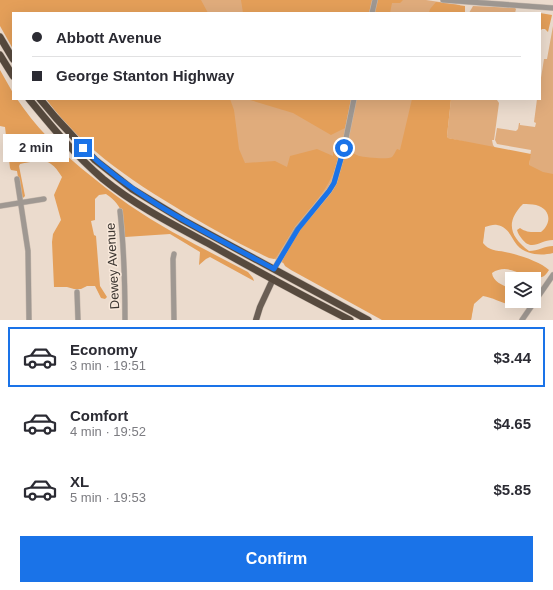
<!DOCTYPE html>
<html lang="en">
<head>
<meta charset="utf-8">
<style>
	:root { --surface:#fff; --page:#f2f2f3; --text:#2b2b33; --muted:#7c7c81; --line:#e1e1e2; --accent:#1a73e8 }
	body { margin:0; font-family:Arial,sans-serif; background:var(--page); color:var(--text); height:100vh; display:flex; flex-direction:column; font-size:15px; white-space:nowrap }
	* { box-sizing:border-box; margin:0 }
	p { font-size:13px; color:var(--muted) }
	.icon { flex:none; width:22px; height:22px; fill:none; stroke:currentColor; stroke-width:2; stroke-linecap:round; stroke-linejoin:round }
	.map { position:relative; height:320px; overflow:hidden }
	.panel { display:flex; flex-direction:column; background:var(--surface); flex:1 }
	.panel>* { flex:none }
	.hud { position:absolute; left:12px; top:12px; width:529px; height:88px; border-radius:0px; box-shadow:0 4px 16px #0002; display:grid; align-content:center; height:88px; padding:0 20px; background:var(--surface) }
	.tools { position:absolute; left:505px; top:272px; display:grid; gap:8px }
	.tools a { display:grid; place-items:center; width:36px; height:36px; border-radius:0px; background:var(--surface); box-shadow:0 4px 16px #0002; font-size:20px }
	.end { position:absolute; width:18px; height:18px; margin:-9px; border:5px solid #1a73e8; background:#fff; box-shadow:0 0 0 2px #fff }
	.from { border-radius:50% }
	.bubble { position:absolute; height:28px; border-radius:0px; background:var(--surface); box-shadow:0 4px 16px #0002; font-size:13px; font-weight:700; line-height:28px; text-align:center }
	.hud b { display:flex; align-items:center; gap:14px; height:38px; font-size:15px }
	.hud b+b { border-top:1px solid var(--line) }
	.hud i { width:10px; height:10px; background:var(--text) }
	ul { padding:7px 0 0; list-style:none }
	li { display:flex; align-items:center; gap:12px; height:60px; margin:0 8px 6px; padding:0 12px; border:2px solid transparent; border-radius:0px }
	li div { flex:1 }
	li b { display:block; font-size:15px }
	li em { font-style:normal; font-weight:700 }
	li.on { border-color:var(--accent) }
	li>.icon { width:36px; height:36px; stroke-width:1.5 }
	.button { display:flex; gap:8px; margin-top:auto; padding:8px 20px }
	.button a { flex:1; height:46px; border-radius:0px; background:var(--accent); color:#fff; font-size:16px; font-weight:700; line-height:46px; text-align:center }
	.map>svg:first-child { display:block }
	.green { fill:#e0ac7c }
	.forest { fill:#e49f59 }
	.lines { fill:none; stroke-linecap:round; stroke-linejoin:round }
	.minor-casing { stroke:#c8baae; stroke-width:6 }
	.major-casing { stroke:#c8baae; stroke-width:7 }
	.highway-casing { stroke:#c8baae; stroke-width:8 }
	.minor { stroke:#9f9892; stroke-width:5 }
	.major { stroke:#6a5e54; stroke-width:6 }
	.highway { stroke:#574a3e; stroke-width:7 }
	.route { stroke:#1a73e8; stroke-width:5 }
	.labels { text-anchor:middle; stroke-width:3; stroke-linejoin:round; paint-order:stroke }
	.street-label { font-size:13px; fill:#3c3631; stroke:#f8e8da }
</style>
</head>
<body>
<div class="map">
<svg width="553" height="320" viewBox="0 0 553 320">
	<rect width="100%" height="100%" fill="#ebdbcd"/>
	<g class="green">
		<path d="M0,0H426L460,5L458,13H13Z"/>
		<path d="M473,6L515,8L516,9L515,13H469Z"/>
		<path d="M553,26V203L490,192L471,320L291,267L265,254L53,99H439L430,140L529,165L531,150L497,144L495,140L497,128L516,131L518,129L519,123H520V125L535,127L536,123L534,122L537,99H540V84L544,59H547Z"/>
		<path d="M451,99L497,100L499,103L494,140H492L493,145L496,149L448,138L447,136Z"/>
	</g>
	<g class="forest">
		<path d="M0,0H201L208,13H13V49L0,26Z"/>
		<path d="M241,0H372L369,13H243Z"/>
		<path d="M377,0H403L400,3H392L390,13H374Z"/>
		<path d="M436,2L465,6V13H429L430,9Z"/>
		<path d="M540,13L552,15L548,32L545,29H542L540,31Z"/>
		<path d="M0,70L13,93V99H17C35,126 56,147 81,168C97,181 112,193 129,205C167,231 208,251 248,272L253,278L254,281L210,257L206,259L199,265L200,252L170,234L125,237C123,217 124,206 106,194L99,195L95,199V220L91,221L94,235L96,236L100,286L107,297L105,299L101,298L95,286H87L81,289H74L67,287H54L52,242L53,234L61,220L54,195L62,177C49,156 42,160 20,164L19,166L25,196L23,198L21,195L17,171L11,170L10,168L5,127L0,126Z"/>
		<path d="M46,99H230L234,110L239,149L245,163L275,161L287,167L290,156L317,149L333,156V152L339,154C333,183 320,196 303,218C293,230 285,243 277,256L274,259L269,258C243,246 218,232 194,218C139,186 84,151 46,99Z"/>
		<path d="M247,99H351L345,128L331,135L293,113Z"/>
		<path d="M412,99H451L447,136L448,138L531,154L529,165L543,172L553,174V240C540,240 532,252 522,239C520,236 518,234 517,230L520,228C527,233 533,232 541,232C552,223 551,209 536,205C532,204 527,204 523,204C505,222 510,237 529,251C538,251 545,246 553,246V253C541,256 526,255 517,245C511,238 509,227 497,225C494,224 489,226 485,227L483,243C489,251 496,250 505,252C517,254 541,262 549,270C547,273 545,276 542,277C525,281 510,261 492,273C493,282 504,286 512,289V301H529C526,304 523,307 518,306C507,306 495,298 483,296L474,304L471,320H382L291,270L285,266L282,260L303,226L328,196L345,153L347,151C352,152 354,154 359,156C364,157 388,160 392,157C394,155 395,152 397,149L400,150Z"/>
	</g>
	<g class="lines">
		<defs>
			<g id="minor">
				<path d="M443,0L553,8"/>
				<path d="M372,13L375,0"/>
				<path d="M17,179L28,251L29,320"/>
				<path d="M0,206L44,199"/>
				<path d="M120,211C124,248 125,284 125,320"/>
				<path d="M274,269L297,229L329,191L334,183L344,148L354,99"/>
				<path d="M77,292L78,320"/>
				<path d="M174,320L173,259L174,254"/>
				<path d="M522,320L553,275"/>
			</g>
			<path id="major" d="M256,320L260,307L273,279"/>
			<g id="highway">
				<path d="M0,37L13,59"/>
				<path d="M0,55L13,76"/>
				<path d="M29,99C52,127 75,155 103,179C136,206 174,225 211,245C257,271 303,296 350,320"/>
				<path d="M40,99L56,118L95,160L132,189L183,220L368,320"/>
			</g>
		</defs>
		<use href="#minor" class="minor-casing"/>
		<use href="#major" class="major-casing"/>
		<use href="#highway" class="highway-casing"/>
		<use href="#minor" class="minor"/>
		<use href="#major" class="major"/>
		<use href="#highway" class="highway"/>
	</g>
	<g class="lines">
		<path class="route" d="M83,148C138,201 208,233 274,269L298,229L329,191L334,183L344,148"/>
	</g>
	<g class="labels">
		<g class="street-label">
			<text transform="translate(112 266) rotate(-93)" y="5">Dewey Avenue</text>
		</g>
	</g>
</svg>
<div class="tools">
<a><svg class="icon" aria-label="layers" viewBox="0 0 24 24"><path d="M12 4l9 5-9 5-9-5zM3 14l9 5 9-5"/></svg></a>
</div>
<i class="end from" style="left:344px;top:148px"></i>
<i class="end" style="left:83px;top:148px"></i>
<div class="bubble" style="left:3px;top:134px;width:66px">2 min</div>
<div class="hud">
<b><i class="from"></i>Abbott Avenue</b>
<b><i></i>George Stanton Highway</b>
</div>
</div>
<section class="panel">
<ul>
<li class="on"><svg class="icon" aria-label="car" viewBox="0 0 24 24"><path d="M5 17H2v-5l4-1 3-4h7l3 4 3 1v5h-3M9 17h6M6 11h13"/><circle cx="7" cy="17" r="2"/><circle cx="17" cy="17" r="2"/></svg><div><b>Economy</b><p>3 min · 19:51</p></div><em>$3.44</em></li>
<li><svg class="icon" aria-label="car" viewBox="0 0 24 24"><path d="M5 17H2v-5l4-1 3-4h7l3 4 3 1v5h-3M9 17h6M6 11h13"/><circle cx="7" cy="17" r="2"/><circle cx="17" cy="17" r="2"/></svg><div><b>Comfort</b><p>4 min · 19:52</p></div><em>$4.65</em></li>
<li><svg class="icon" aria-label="car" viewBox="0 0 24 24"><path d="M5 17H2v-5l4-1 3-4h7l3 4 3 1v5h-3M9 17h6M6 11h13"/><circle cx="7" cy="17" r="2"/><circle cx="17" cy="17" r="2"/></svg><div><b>XL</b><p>5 min · 19:53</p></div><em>$5.85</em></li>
</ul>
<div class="button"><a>Confirm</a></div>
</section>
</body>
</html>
